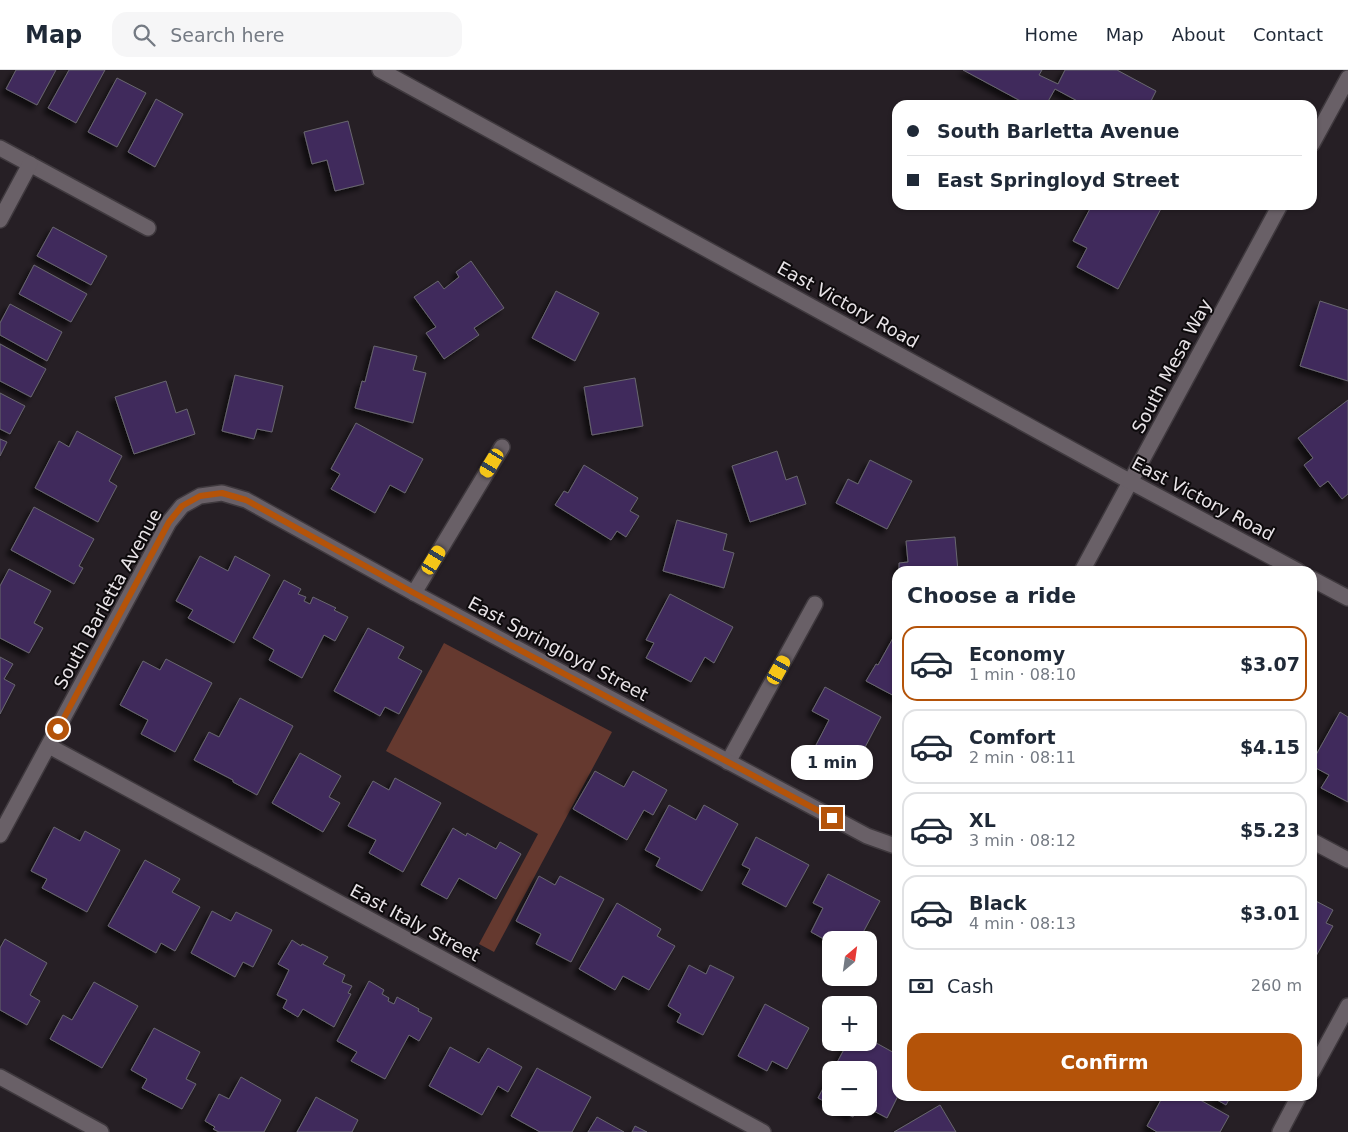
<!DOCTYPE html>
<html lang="en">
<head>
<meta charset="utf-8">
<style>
	:root { --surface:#fff; --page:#f6f6f7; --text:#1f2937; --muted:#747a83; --line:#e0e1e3; --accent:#b45309 }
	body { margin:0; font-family:"DejaVu Sans",sans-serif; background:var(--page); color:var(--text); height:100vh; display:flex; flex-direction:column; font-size:19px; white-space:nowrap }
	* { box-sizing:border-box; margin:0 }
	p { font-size:16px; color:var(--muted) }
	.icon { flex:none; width:28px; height:28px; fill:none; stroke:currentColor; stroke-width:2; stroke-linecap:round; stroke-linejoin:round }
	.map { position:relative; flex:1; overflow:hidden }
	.details { position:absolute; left:892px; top:496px; width:425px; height:535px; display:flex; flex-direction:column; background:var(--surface); border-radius:15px; box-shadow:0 1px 4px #0004 }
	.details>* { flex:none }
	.top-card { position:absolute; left:892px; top:30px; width:425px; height:110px; border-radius:15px; box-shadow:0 1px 4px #0004; display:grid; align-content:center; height:110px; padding:0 15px; background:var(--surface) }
	.needle { width:32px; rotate:29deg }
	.buttons { position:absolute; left:822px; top:861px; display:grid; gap:10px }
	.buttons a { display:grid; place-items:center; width:55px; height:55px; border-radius:10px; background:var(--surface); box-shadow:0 1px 4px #0004; font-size:25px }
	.end { position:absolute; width:22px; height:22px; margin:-11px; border:6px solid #b45309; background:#fff; box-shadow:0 0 0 2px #fff }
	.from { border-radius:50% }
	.bubble { position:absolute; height:35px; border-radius:15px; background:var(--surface); box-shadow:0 1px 4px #0004; font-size:16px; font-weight:700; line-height:35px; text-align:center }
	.car { position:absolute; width:15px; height:30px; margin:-15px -8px; border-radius:6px; box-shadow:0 0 4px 1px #0007; background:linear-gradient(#f5c518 24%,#345 0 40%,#f5c518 0 76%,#345 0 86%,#f5c518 0) }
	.top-card b { display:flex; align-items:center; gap:18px; height:48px; font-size:19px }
	.top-card b+b { border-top:1px solid var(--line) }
	.top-card i { width:12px; height:12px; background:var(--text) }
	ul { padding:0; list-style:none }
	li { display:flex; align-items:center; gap:15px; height:75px; margin:0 10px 8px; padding:0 5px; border:2px solid var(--line); border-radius:15px }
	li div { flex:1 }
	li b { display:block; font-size:19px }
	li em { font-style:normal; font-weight:700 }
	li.current { border-color:var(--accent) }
	li>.icon { width:45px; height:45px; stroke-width:1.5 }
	h2 { padding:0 15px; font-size:22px; line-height:60px }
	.pay { display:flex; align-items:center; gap:12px; height:55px; padding:0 15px; font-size:19px }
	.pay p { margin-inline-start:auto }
	.cta { display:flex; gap:10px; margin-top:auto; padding:10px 15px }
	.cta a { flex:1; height:58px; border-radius:15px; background:var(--accent); color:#fff; font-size:20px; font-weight:700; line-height:58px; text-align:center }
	header { display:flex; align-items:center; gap:30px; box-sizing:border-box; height:70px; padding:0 25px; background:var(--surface); border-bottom:1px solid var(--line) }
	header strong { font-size:24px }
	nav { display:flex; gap:28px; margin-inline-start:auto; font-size:18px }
	.search { width:350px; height:45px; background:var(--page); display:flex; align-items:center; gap:12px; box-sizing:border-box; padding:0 18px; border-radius:15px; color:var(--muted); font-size:19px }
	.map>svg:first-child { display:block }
	.green { fill:#65392f }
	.building { fill:#3f2c5b; stroke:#69666f; filter:url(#shadow) }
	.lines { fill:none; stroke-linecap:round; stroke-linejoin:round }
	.minor-casing { stroke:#3f393e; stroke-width:18 }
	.secondary-casing { stroke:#3f393e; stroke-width:18 }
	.minor { stroke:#696067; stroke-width:15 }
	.secondary { stroke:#696067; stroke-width:15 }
	.route { stroke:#b45309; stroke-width:6 }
	.labels { text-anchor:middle; stroke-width:4; stroke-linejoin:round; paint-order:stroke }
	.street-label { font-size:18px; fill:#e8e3e7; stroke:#0d0a0c }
</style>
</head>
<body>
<header>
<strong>Map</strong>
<div class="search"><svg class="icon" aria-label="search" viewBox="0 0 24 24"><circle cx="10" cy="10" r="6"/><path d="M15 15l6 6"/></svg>Search here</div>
<nav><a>Home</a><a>Map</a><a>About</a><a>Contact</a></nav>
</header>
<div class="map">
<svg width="1348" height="1062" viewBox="0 0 1348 1062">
	<defs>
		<filter id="shadow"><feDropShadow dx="-4.5" dy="4.5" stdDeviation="2.5" flood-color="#0009"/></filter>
	</defs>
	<rect width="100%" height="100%" fill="#261f25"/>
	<path class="green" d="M444,573L612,662L494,882L479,874L538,764L386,681Z"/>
	<g class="building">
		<path d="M16,0H56L37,35L6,19Z"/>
		<path d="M69,0H105L76,53L48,38Z"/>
		<path d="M963,0H1042L1039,5L1058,14L1065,0H1117L1156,21L1149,35H1085L1055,19L1046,35H1028Z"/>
		<path d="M117,8L146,23L117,77L88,62Z"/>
		<path d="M156,29L183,44L155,97L128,82Z"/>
		<path d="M348,51L364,114L335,121L327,90L312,94L304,62Z"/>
		<path d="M1092,135H1163L1118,219L1077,197L1087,178L1073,171Z"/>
		<path d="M53,157L107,186L91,215L37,186Z"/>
		<path d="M471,191L504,238L474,258L479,265L444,289L426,263L436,257L414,227L438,211L444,219L459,207L456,202Z"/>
		<path d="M34,195L87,224L71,252L19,224Z"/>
		<path d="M556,221L599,243L575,291L532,268Z"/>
		<path d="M1320,231L1348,240V311L1300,296Z"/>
		<path d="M10,234L62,262L47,291L0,265V253Z"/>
		<path d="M0,274L46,299L31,327L0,311Z"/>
		<path d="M374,276L417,286L413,300L426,303L413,353L355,338L362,311L365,312Z"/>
		<path d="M235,305L283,316L272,362L257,359L254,369L222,361Z"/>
		<path d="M635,308L643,356L592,365L584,317Z"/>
		<path d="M166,311L176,343L187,339L195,364L134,384L115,327Z"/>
		<path d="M0,323L25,336L10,364L0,359Z"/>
		<path d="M1348,330V424L1342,429L1328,411L1320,417L1304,395L1313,388L1298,368Z"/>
		<path d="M356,353L423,389L405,423L390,415L375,443L331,419L340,404L331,399Z"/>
		<path d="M77,361L122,386L109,411L117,416L98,452L35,418L59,371L69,377Z"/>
		<path d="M0,369L7,372L0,386Z"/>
		<path d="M777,381L786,410L797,406L806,434L750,452L732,396Z"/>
		<path d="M870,390L912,411L887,459L836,433L848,409L858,414Z"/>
		<path d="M584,395L638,428L630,441L639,446L626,467L617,461L611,470L555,435L564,421L568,423Z"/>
		<path d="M34,437L94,469L79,496L83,498L74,514L11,480Z"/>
		<path d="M677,450L727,464L723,480L734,483L724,518L663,501Z"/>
		<path d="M955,467L958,501H899V493L908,492L906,471Z"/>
		<path d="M200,486L228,501L235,486L270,505L234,573L188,548L193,540L176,531Z"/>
		<path d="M9,499L51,521L34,553L43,558L29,583L0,568V516Z"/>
		<path d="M284,510L301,519L298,524L306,527L304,531L310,534L313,527L336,538L334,540L348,547L335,571L324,565L302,608L269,590L274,580L253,568Z"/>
		<path d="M670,524L733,557L714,593L705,587L691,612L646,588L654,573L646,570Z"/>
		<path d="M368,558L404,577L398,588L422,601L399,644L385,637L380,646L334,621Z"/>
		<path d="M898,559V628L866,611L876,594L878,595Z"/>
		<path d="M0,587L13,594L4,609L15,615L0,644Z"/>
		<path d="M166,589L212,613L175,682L141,664L148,650L120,635L143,591L160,600Z"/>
		<path d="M825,617L881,647L853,700L814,679L829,650L812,641Z"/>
		<path d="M240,628L293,656L257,725L233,712V710L194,690L209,662L219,667Z"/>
		<path d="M1340,642L1348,647V732L1321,718L1329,705L1312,696V692Z"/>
		<path d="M300,683L341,706L329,727L340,733L323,762L272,733Z"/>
		<path d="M595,701L624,717L633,701L667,720L653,745L644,740L627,770L573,739Z"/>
		<path d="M395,708L441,733L403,802L369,783L376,770L348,756L373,711L389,720Z"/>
		<path d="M669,735L696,750L704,735L738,754L702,821L656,796L660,788L645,780Z"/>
		<path d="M54,757L80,771L85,761L120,780L87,842L42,818L47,809L31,801Z"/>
		<path d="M453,758L466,766L467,763L496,779L500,772L521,784L496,829L459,808L447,829L421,815Z"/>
		<path d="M756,767L809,795L786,837L742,814L750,799L742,795Z"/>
		<path d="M145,790L180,809L172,822L200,837L175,881L161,873L156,883L108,856Z"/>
		<path d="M828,804L880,831L859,870H831V873L811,862L823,838L813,833Z"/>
		<path d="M539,806L555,815L560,806L604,829L571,892L536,874L541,864L516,851Z"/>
		<path d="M1312,829L1333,840L1326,853L1333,856L1316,886L1312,884Z"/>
		<path d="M617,833L661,859L657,866L675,876L649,920L623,906L615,920L579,899Z"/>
		<path d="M212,841L231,851L236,842L272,860L253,897L243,892L235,907L191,883Z"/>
		<path d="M5,869L47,893L30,925L40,931L27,955L0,940V878Z"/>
		<path d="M292,870L301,876L302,874L328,887L323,894L345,905L342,912L352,916L348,923L351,924L334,957L303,939L298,947L283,938L287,930L277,925L289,900L278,894Z"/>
		<path d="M689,895L706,904L710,895L734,907L703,965L677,952L681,944L668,936Z"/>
		<path d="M369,911L384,920L382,924L389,928L388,931L394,934L397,927L419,939L418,941L432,948L419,971L409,965L385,1009L351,991L357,982L337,971Z"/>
		<path d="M94,912L138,936L102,998L50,969L63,945L72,950Z"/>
		<path d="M765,934L809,958L787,999L772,991L767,1001L738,986Z"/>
		<path d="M154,958L200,982L186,1009L196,1014L182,1039L142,1018L147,1009L131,1000Z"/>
		<path d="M869,969L898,985L894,994L898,996V1026L887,1048L868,1038L869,1000H833L848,972H869Z"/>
		<path d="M450,977L479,993L488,978L522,997L508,1022L498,1016L482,1045L429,1016Z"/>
		<path d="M537,998L591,1027L572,1062H540L511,1046Z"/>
		<path d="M831,1003V1035L818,1028Z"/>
		<path d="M241,1007L281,1030L264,1062H219L213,1059L215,1057L205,1051L219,1024L229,1029Z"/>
		<path d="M1163,1026H1193L1229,1046L1220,1062H1157L1147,1056Z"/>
		<path d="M1210,1026H1231L1226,1035Z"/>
		<path d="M316,1027L358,1050L352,1062H297Z"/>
		<path d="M940,1035L956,1062H894Z"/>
		<path d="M835,1038H857L853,1047Z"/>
		<path d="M597,1047L624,1062H588Z"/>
		<path d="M635,1056L647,1062H632Z"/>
	</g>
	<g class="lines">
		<defs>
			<g id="minor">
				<path d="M1312,74L1348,8"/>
				<path d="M0,78L148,158"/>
				<path d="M0,150L30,94"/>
				<path d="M1082,501L1280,135"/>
				<path d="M414,523L502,377"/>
				<path d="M49,676L763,1062"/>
				<path d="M728,692L815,534"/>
				<path d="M0,765L169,452L182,436L200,426L222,423L246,430L414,523L867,766L898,777"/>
				<path d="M1312,771L1348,790"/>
				<path d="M1312,1002L1348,936"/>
				<path d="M0,1007L101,1062"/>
				<path d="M1280,1062L1299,1026"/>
			</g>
			<g id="secondary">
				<path d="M380,0L1131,412L1298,501"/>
				<path d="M1312,509L1348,528"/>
			</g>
		</defs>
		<use href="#minor" class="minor-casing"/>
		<use href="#secondary" class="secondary-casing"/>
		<use href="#minor" class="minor"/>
		<use href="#secondary" class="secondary"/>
	</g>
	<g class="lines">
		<path class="route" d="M58,659L169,452L182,436L200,426L222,423L246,430L414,523L832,748"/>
	</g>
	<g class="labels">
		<g class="street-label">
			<text transform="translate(848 235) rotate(29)" y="6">East Victory Road</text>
			<text transform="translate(1172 296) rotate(-62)" y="6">South Mesa Way</text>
			<text transform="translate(1203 429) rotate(28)" y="6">East Victory Road</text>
			<text transform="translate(108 529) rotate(-61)" y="6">South Barletta Avenue</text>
			<text transform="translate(558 579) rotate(28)" y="6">East Springloyd Street</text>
			<text transform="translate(415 853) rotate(28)" y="6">East Italy Street</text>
		</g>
	</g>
</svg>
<div class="buttons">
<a><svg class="needle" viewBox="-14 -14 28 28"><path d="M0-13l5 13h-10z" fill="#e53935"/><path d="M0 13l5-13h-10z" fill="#747a83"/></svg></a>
<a>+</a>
<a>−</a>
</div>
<i class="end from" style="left:58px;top:659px"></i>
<i class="end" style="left:832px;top:748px"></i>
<div class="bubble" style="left:791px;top:675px;width:82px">1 min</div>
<i class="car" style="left:492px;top:393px;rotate:211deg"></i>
<i class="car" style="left:434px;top:490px;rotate:31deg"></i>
<i class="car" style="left:779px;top:600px;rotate:29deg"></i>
<div class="top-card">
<b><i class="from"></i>South Barletta Avenue</b>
<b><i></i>East Springloyd Street</b>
</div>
<section class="details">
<h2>Choose a ride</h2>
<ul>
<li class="current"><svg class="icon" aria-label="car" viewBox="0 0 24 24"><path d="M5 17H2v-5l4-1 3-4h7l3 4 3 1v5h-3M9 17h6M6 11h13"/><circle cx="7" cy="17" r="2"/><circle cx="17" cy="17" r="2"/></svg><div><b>Economy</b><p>1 min · 08:10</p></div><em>$3.07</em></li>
<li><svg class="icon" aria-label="car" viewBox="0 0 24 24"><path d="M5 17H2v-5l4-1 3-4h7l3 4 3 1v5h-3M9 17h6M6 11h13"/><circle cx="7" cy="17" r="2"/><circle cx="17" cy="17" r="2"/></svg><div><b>Comfort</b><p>2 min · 08:11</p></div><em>$4.15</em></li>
<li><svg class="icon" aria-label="car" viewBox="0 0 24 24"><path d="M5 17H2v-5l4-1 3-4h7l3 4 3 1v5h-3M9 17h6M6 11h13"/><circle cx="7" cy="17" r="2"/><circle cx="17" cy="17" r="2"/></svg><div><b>XL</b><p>3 min · 08:12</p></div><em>$5.23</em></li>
<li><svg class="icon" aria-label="car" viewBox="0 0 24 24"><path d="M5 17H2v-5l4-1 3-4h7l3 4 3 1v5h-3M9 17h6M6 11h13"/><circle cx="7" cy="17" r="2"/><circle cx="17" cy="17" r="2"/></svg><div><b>Black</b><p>4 min · 08:13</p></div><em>$3.01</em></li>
</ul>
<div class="pay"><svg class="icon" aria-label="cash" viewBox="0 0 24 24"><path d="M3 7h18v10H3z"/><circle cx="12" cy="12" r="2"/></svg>Cash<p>260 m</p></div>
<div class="cta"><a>Confirm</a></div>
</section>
</div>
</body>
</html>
